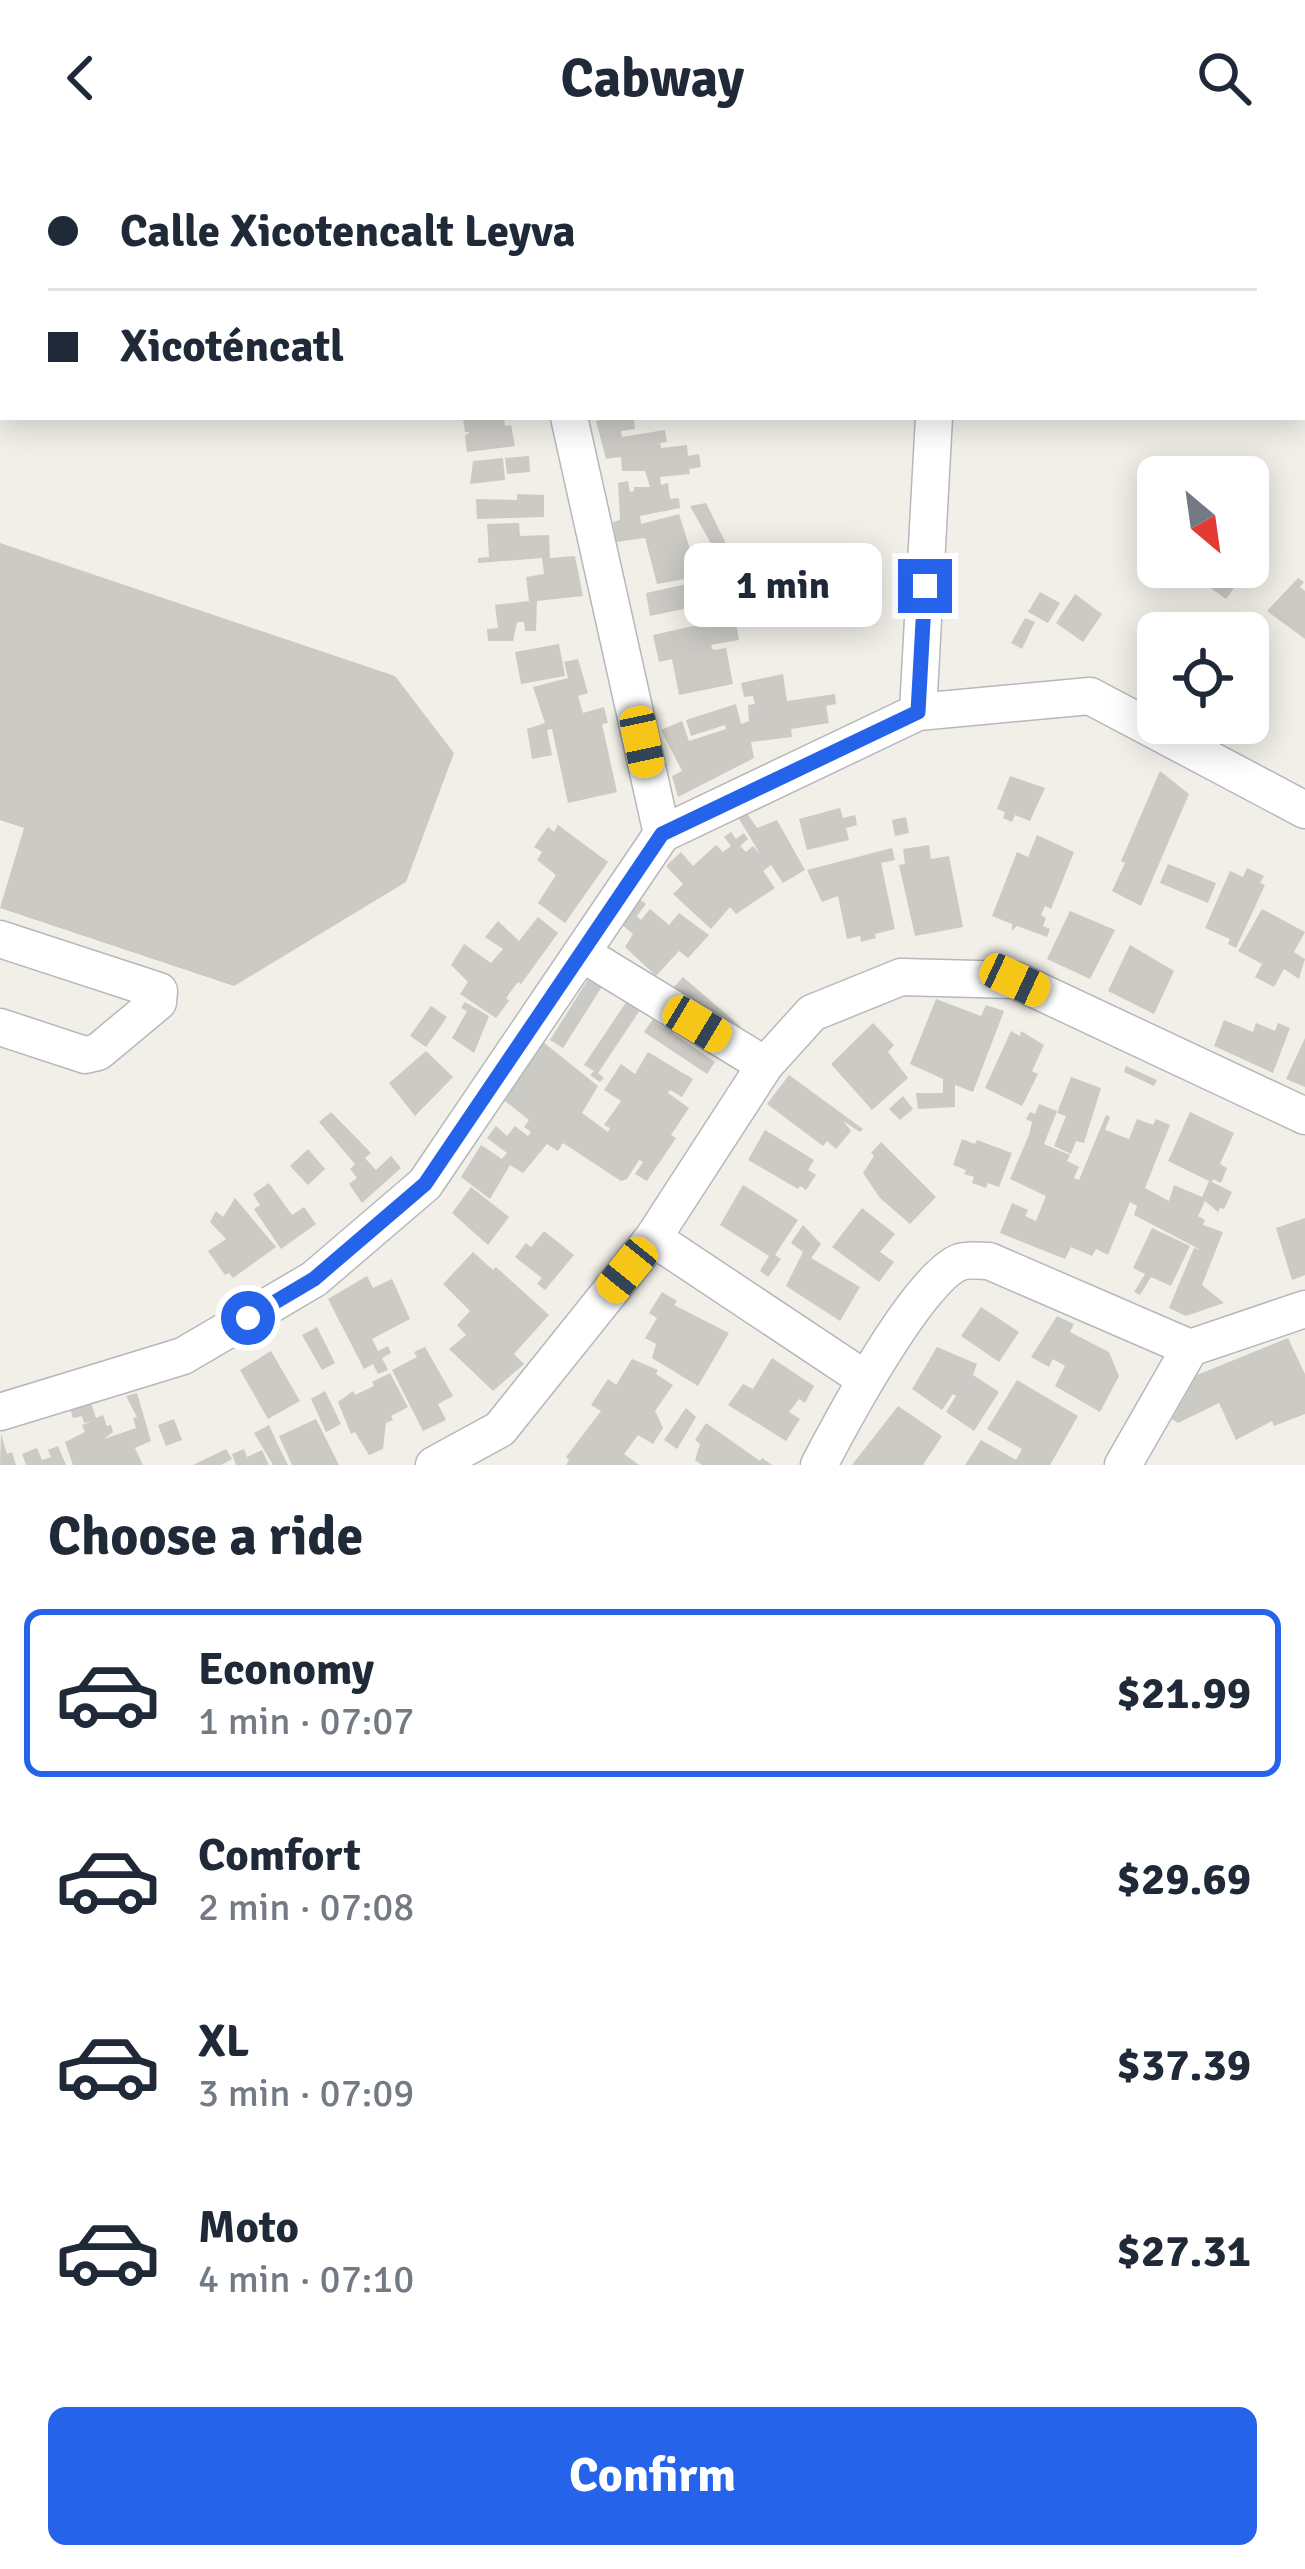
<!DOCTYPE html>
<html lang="en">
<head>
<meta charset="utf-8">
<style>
	:root { --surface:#fff; --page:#f2f2f3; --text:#1f2937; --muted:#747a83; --line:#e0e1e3; --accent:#2563eb }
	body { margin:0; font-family:Signika,sans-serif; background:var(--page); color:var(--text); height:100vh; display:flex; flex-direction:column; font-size:45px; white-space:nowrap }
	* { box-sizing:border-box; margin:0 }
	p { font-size:39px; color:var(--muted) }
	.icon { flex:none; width:66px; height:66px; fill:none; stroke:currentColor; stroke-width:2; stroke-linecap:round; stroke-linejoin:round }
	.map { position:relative; height:1309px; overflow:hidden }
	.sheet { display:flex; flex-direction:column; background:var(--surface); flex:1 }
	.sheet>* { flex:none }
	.banner { position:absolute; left:0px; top:0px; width:1305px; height:264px; box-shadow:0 6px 30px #0003; display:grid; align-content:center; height:264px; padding:0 48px; background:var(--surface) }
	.needle { width:78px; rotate:151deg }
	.buttons { position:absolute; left:1137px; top:300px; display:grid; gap:24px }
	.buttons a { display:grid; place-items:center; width:132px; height:132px; border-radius:18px; background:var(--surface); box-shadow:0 6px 30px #0003; font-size:60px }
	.end { position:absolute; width:54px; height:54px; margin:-27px; border:15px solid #2563eb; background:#fff; box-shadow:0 0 0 6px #fff }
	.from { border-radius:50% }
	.bubble { position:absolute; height:84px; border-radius:18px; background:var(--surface); box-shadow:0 6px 30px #0003; font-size:39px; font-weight:800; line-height:84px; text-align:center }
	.car { position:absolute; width:36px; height:72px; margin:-36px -18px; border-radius:15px; box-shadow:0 0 9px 3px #0007; background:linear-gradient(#f5c518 24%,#345 0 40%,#f5c518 0 76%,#345 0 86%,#f5c518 0) }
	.banner b { display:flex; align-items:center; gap:42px; height:114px; font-size:45px }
	.banner b+b { border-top:3px solid var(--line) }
	.banner i { width:30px; height:30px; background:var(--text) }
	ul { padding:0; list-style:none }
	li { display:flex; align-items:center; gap:36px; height:168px; margin:0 24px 18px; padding:0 24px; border:6px solid transparent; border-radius:18px }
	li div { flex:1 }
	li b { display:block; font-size:45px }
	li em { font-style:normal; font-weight:800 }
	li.active { border-color:var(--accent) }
	li>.icon { width:108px; height:108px; stroke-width:1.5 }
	h2 { padding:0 48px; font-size:54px; line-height:144px }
	.primary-button { display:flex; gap:24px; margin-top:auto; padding:24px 48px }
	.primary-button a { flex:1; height:138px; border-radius:18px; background:var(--accent); color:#fff; font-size:48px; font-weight:800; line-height:138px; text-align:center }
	header { display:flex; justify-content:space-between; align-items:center; height:156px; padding:0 48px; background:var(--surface); font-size:54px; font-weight:800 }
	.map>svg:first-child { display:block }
	.building { fill:#cccac5 }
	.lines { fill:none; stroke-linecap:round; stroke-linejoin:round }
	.minor-casing { stroke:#b5b8bc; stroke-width:39 }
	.minor { stroke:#fff; stroke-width:36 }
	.route { stroke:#2563eb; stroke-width:15 }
</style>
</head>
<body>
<header><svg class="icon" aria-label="back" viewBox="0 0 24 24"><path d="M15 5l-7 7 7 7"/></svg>Cabway<svg class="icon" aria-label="search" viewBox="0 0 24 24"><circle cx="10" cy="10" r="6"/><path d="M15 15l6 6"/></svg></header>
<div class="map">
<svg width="1305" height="1309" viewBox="0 0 1305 1309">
	<rect width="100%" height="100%" fill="#f1efe8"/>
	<g class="building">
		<path d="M504,261L505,270L511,269L515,290L467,296L465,280L470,276H465L463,263Z"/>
		<path d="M617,261L634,263L635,273L621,275L622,281L665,274L667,286L660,287L661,292L687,289L688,300L699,298L701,311L689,313L690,318L660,321L661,329L668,327L670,343L679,342L680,352L640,360L641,368L679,358L694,406L704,403L708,419L657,428L645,382L616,386L613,366L620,364L618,327L628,325L630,336L634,335V331H650L645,315H622L621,301L606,303L596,265Z"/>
		<path d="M529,300L530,316L507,318L505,302Z"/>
		<path d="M503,302L505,324L470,328L473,305Z"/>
		<path d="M517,338L544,339V361L477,363L476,343L517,344Z"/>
		<path d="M706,347L715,365L738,413L721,416L719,402L690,350Z"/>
		<path d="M519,367L520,380L549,379L550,402L575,400L583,440L537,445L536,475H525L524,466H517L513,485H488L487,473L498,472L495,449L529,445L526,421L544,418L542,402L478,407V402L489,401L487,368Z"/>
		<path d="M1248,385L1261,394L1251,407L1261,414L1253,425L1243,419L1226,443L1205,428L1217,411H1248Z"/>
		<path d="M0,387L395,520L454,597L406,726L234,830L0,752L24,672L0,664Z"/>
		<path d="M1298,422L1304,426L1300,431L1305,435V483L1267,455Z"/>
		<path d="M687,428L693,451L650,460L646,437Z"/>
		<path d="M1040,436L1060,447L1048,467L1028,456Z"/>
		<path d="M1075,438L1102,458L1083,486L1056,467Z"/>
		<path d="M733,450L739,484L711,489L713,494L726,492L733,528L679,539L672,503L659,506L653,479L707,467L710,461L698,463V459Z"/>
		<path d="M1025,462L1035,466L1022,493L1011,487Z"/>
		<path d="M559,488L565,520L521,528L515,496Z"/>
		<path d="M578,503L588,537L578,540L583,557L604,551L608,567L602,568L617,636L568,647L552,573L547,574L552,599L532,603L527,573L545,567L533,531L568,522L564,506Z"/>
		<path d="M783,518L787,545L835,538L836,548L826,550L829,567L791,573L792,581L751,586L754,602L678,641L672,620L682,615L661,574L682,565L689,585L726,573L725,569L691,580L686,564L736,548L741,568L749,565L748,549L755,548L753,540L744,541L741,527Z"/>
		<path d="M1160,615L1189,638L1141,750L1112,735L1125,707L1121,705Z"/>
		<path d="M1010,620L1045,632L1030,665L1015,659L1012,666L1003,662L1005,656L997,653Z"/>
		<path d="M840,652L843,662L855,659L857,669L846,672L849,684L807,694L799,663Z"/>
		<path d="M746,656L757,672L777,664L805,714L783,727L771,709L763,715L775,732L736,758L730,751L711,773L673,738L683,728L666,710L681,696L693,710L716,689L723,696L731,690L724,681L731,676L736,683L744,677L748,683L740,690L746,696L753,690L760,698L738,661Z"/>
		<path d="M906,661L909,677L895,680L892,664Z"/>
		<path d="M558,669L608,706L565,767L538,747L556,719L537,704L542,696L534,691L548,671L554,676Z"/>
		<path d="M1037,679L1074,696L1051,753L1045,750L1041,759L1046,762L1043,770L1050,773L1047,781L1017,770L1012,775V768L992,760L1017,696L1028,701Z"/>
		<path d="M929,689L931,703L949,700L963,771L915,780L899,709L905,708L903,693Z"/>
		<path d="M892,692L895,704L881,707L895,773L875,778L876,782L861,786L860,780L847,783L838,740L822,746L807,714Z"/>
		<path d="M1168,708L1216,727L1208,747L1160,727Z"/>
		<path d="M1247,712L1264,720L1260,727L1265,729L1236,792L1228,788L1230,783L1205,772L1230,715L1243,721Z"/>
		<path d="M638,742L646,748L637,760L641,764L650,753L669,769L679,757L709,779L688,802L679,795L656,820L625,791L633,778L620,767Z"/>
		<path d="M1262,753L1305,776L1294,796L1305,803L1299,823L1284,813L1274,831L1255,821L1262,808L1238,795Z"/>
		<path d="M1070,755L1115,774L1090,823L1047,803Z"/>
		<path d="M538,761L558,777L521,828L518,826L506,842L509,845L496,862L460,838L468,826L451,809L464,788L491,807L503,793L485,781L498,765L519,785Z"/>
		<path d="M1130,789L1174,815L1154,858L1108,835Z"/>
		<path d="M592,817L605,826L563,892L550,884Z"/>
		<path d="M683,821L741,871L731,883L672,833Z"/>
		<path d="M936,843L981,860L986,849L1004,855L973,936L955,929V951L918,953L916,937H943V923L910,908Z"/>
		<path d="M627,845L640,854L598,917L604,922L600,926L590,919L594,915L584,909Z"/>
		<path d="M465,846L489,860L474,897L452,882L467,855L461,852Z"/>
		<path d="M431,850L447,861L426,891L410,880Z"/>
		<path d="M653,863L664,872L668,867L676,873L673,877L715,906L707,918L644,876Z"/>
		<path d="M1224,864L1253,876L1256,867L1275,875L1278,867L1290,872L1273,917L1214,890Z"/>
		<path d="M873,867L894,889L888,896L908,922L872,954L831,908Z"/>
		<path d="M1011,875L1020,880L1021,875L1044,889L1032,915L1038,918L1022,950L985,932Z"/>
		<path d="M1305,882V931L1286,923Z"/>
		<path d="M543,886L598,930L582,957L608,976L610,972L604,969L621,945L604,934L621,908L635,918L648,896L693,923L682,941L670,934L668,937L689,952L671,979L676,982L647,1025L635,1018L643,1006L639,1004L627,1023L621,1025L563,987L558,995L547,988L523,1017L510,1009L490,1043L461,1021L481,989L502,1003L507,997L487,982L496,970L507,980L515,970L528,980L531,976L524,971L529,964L500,941Z"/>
		<path d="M426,895L453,921L415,960L389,927Z"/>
		<path d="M1126,910L1157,924L1154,930L1124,916Z"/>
		<path d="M789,919L863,973L860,976L843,965L851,975L836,993L827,985L823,990L767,948Z"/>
		<path d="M1071,921L1101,932L1084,987L1076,985L1071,998L1054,990L1066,960L1057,957Z"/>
		<path d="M903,940L913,953L900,964L889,953Z"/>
		<path d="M1039,948L1057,955L1044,988L1070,999L1067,1005L1079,1011L1074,1022L1079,1024L1106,959L1110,961L1105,974L1129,983L1137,963L1153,969L1156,963L1170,969L1145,1032L1169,1045L1174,1029L1202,1041L1209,1025L1168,1005L1190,956L1234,977L1220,1008L1227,1012L1221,1027L1213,1023L1212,1026L1232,1036L1224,1053L1220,1052L1218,1056L1205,1045L1198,1060L1205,1064L1203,1069L1223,1076L1202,1129L1224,1147L1186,1160L1169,1152L1194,1092L1201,1094L1134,1059L1137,1050L1130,1046L1108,1099L1096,1093L1092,1100L1071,1091L1065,1103L1000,1077L1012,1047L1028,1054L1025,1060L1036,1065L1046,1040L1010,1023L1029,979L1032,966L1026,963L1030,956L1035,958Z"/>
		<path d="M331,956L371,997L365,1002L376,1014L391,1000L401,1012L362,1047L349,1028L357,1022L350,1013L355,1008L319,966Z"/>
		<path d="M765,974L814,1004L808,1014L816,1019L806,1034L800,1030L798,1033L748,1004Z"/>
		<path d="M962,983L975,988L977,984L1012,997L999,1031L988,1027L986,1032L972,1027L974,1021L964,1018L966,1014L953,1009Z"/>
		<path d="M881,986L936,1041L910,1068L880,1042L863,1017L874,1000L871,997Z"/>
		<path d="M308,993L325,1013L308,1029L290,1010Z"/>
		<path d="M269,1027L292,1059L304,1051L316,1068L281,1093L254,1053L260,1049L253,1038Z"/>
		<path d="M743,1029L798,1064L775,1099L781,1103L768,1121L760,1115L769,1100L720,1069Z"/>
		<path d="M471,1031L509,1061L488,1089L452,1057Z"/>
		<path d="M235,1042L276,1091L233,1122L229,1117L225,1119L208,1095L226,1083L210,1066L216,1055L223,1061Z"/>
		<path d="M862,1052L895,1078L880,1096L894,1106L879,1126L832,1091Z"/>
		<path d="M1305,1062V1119L1292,1124L1276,1072Z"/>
		<path d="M803,1069L821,1088L811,1102L860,1131L840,1165L786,1130L803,1096L791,1087Z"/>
		<path d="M1152,1072L1190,1090L1171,1130L1151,1121L1140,1139L1134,1136L1145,1118L1133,1112Z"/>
		<path d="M544,1075L574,1099L545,1134L537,1128L542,1122L515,1101L526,1087L531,1091Z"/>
		<path d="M473,1096L493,1114L496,1111L549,1159L514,1198L524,1208L493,1235L449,1193L466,1179L457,1169L470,1155L443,1128Z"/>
		<path d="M367,1120L373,1132L392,1123L410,1163L372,1183L378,1195L388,1190L391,1197L382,1202L388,1214L378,1218L373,1208L364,1213L328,1143Z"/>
		<path d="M662,1136L677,1145L674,1149L729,1177L698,1230L652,1202L656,1188L645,1182L657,1162L649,1157Z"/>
		<path d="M981,1151L1019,1176L999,1206L961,1180Z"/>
		<path d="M1057,1160L1074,1168L1070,1176L1109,1196L1119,1220L1100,1256L1055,1230L1065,1210L1053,1203L1049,1211L1031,1201Z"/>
		<path d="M317,1171L335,1207L322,1214L302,1179Z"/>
		<path d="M1288,1182L1305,1218V1258L1274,1270L1272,1265L1236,1284L1219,1247L1178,1267L1172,1263L1197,1219Z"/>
		<path d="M425,1191L453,1240L438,1248L446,1264L423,1275L392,1214L417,1201L414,1196Z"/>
		<path d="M937,1191L977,1208L973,1219L999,1236L974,1275L946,1256L956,1240L953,1238L942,1254L912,1233Z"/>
		<path d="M271,1195L300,1245L268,1263L240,1214Z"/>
		<path d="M772,1202L814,1230L805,1247L799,1243L789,1256L800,1263L786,1285L728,1249L743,1228L753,1233Z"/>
		<path d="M632,1203L658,1214L656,1218L673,1229L655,1255L663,1272L653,1288L638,1279L624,1298L639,1309H566L569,1304L566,1301L601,1255L591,1249L608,1223L616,1229Z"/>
		<path d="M390,1217L408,1251L391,1260L393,1264L386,1267L383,1293L369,1299L355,1276L351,1278L338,1246L353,1235L355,1239L374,1230L372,1226Z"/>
		<path d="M1017,1224L1078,1260L1050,1309H965L981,1284L1016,1304L1022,1293L987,1273Z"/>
		<path d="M325,1235L341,1268L326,1276L311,1243Z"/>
		<path d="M137,1237L151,1285L135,1292L143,1309H73L65,1286L85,1276L82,1269L93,1265L84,1267L82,1260L73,1262L70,1252L91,1247L96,1262L103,1259L107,1270L111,1269L113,1276L104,1283L136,1272L133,1262L137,1261L126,1240Z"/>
		<path d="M898,1250L942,1280L923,1309H852Z"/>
		<path d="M686,1252L696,1261L677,1293L664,1284Z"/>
		<path d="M174,1263L182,1284L166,1290L158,1269Z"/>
		<path d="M316,1263L339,1309H292L279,1280Z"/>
		<path d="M706,1267L760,1305L762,1302L772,1309H702L695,1304L700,1288L695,1284Z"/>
		<path d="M269,1269L277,1287L288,1309H273L254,1277Z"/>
		<path d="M1,1278L7,1298L12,1296L16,1309H0Z"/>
		<path d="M58,1290L66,1309H26L22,1298L37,1292L42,1304L51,1301L48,1294Z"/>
		<path d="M226,1293L232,1303L221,1309H193Z"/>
		<path d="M244,1293L247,1301L262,1294L269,1309H236L232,1298Z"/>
	</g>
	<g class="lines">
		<defs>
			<g id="minor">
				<path d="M938,0V3"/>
				<path d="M1091,3V0"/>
				<path d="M1302,187L1305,177"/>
				<path d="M569,261L662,678"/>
				<path d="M918,556L934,261"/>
				<path d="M662,678L918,556L1090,540L1305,654"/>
				<path d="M0,783L159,835L158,846L98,896L85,899L0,871"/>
				<path d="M583,798L765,909"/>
				<path d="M653,1082L865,1223"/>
				<path d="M0,1256L183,1200L314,1123L425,1028L662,678"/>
				<path d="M434,1309L500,1273L653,1082L765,909L812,857L901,821L1015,824L1305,960"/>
				<path d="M819,1309C841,1267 919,1121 960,1106C968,1103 981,1105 989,1105L1190,1192"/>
				<path d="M1123,1309L1190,1192L1305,1153"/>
			</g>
		</defs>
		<use href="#minor" class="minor-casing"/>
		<use href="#minor" class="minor"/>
	</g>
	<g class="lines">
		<path class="route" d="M248,1162L314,1123L425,1028L662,678L918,556L925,430"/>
	</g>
</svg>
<div class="buttons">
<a><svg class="needle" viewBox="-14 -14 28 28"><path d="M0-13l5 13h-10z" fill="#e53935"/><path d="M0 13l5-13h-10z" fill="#747a83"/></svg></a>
<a><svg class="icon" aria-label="locate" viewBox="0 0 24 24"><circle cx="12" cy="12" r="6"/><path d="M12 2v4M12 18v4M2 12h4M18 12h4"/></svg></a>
</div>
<i class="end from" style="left:248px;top:1162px"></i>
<i class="end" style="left:925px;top:430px"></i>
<div class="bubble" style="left:684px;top:387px;width:198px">1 min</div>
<i class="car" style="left:642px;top:586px;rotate:168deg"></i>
<i class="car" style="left:1015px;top:824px;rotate:115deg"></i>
<i class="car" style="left:697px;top:868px;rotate:121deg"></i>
<i class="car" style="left:627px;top:1114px;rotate:219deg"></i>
<div class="banner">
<b><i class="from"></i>Calle Xicotencalt Leyva</b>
<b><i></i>Xicoténcatl</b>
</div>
</div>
<section class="sheet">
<h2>Choose a ride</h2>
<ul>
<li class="active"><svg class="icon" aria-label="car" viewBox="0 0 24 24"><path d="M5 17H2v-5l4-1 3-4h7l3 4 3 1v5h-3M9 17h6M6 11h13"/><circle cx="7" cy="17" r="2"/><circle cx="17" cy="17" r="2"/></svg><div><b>Economy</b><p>1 min · 07:07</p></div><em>$21.99</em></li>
<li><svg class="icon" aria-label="car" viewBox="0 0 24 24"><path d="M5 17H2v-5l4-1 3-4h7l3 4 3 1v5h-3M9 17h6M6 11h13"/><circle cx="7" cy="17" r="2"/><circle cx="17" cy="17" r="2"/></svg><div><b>Comfort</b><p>2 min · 07:08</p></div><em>$29.69</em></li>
<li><svg class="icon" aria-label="car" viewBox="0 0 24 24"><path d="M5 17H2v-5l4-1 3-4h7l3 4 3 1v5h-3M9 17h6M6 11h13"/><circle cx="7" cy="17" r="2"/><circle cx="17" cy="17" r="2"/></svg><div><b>XL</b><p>3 min · 07:09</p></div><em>$37.39</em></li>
<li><svg class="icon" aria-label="car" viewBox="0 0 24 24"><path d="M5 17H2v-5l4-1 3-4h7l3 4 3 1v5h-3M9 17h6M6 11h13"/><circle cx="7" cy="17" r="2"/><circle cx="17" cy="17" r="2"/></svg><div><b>Moto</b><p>4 min · 07:10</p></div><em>$27.31</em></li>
</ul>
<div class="primary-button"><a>Confirm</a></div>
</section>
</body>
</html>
